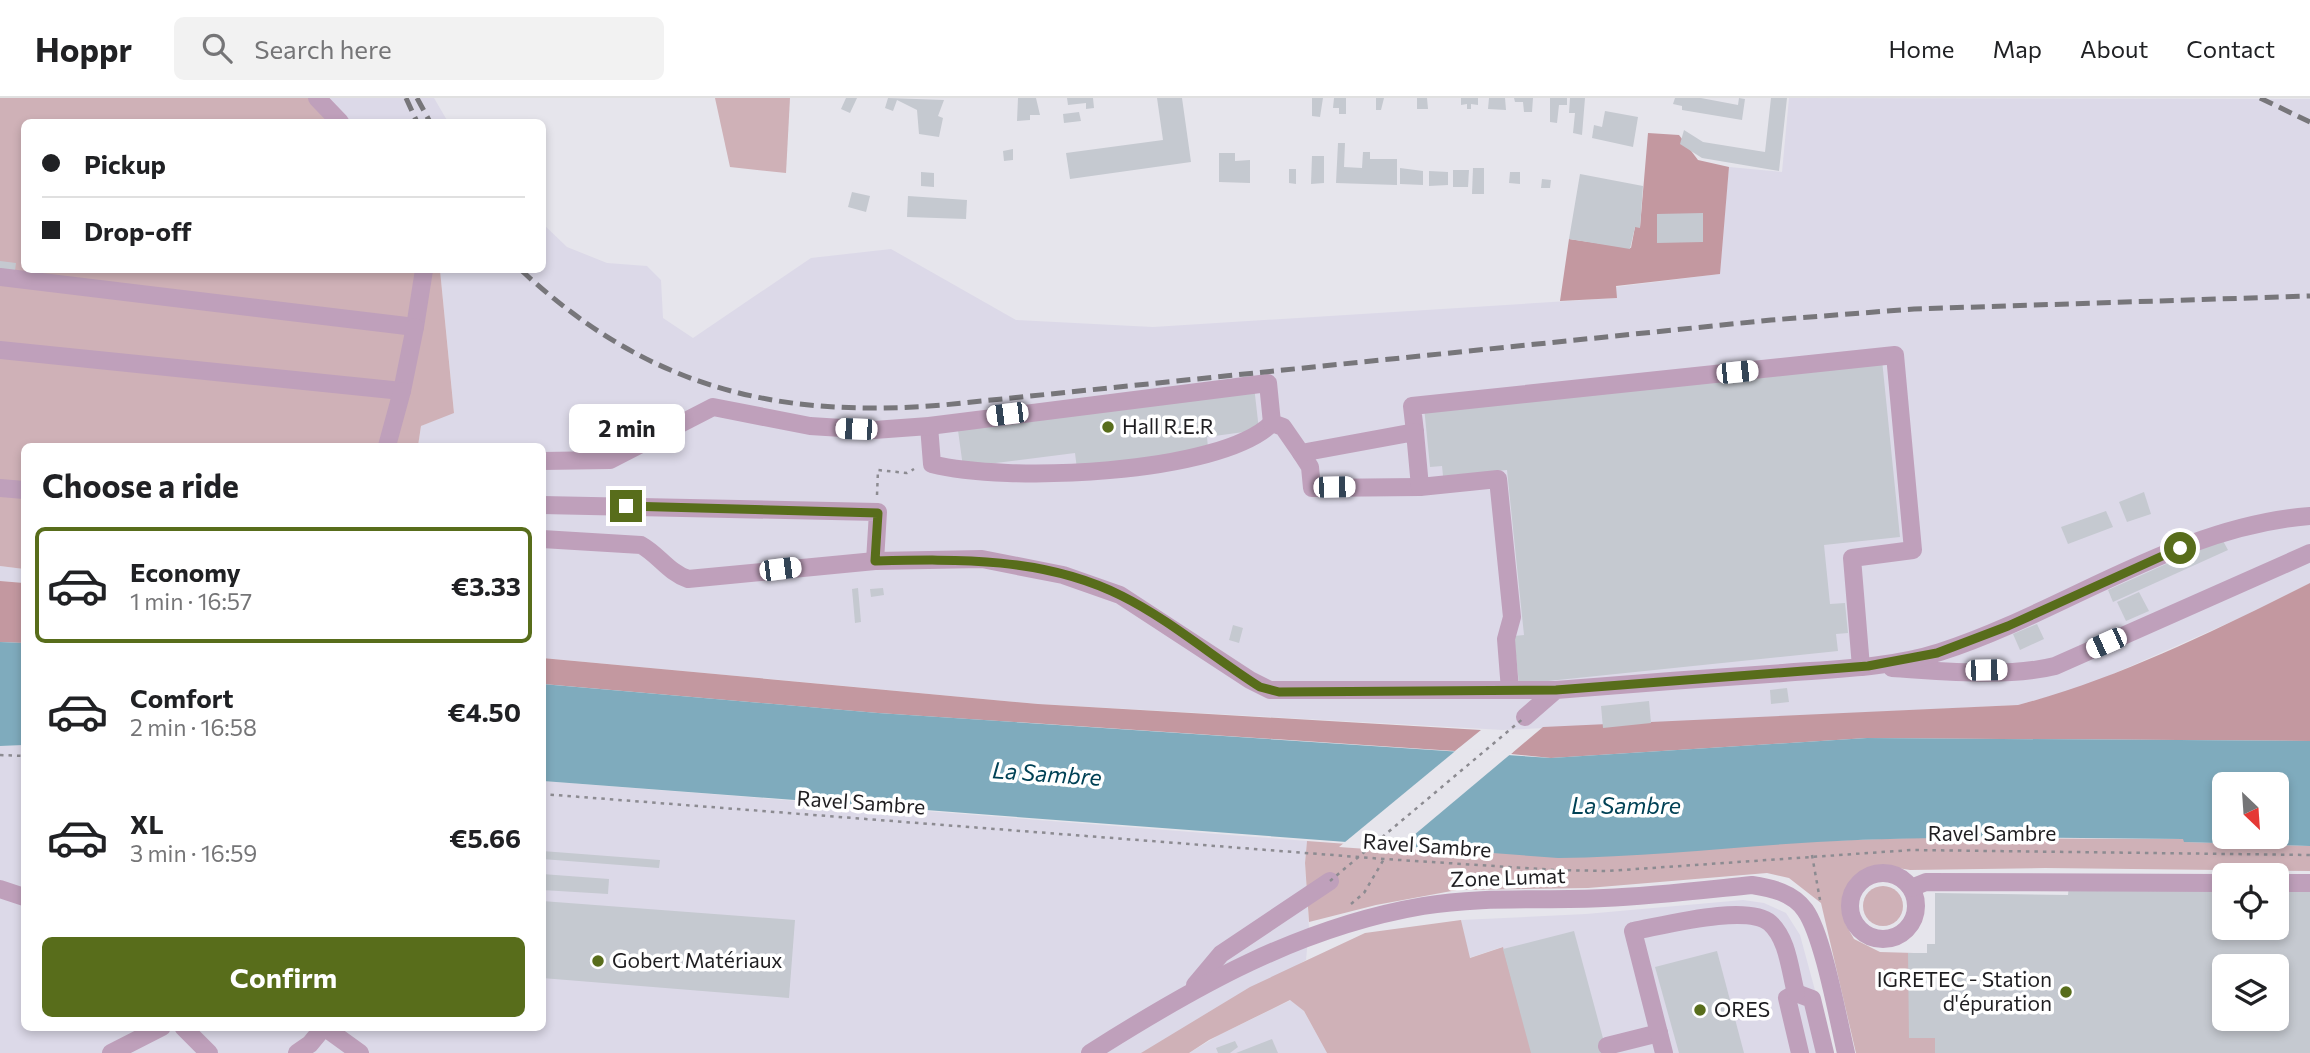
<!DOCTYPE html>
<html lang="en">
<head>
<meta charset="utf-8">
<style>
	:root { --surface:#fff; --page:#f2f2f2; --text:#202124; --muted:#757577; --line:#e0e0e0; --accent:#586d1b }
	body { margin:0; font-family:Commissioner,sans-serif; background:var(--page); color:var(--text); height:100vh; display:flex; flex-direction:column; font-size:26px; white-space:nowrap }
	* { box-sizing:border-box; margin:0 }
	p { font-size:23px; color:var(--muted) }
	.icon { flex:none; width:38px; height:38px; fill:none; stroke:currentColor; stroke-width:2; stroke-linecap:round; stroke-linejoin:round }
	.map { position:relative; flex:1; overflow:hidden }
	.panel { position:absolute; left:21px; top:345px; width:525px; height:588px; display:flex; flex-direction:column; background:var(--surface); border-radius:10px; box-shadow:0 4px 10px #0003 }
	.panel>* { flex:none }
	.banner { position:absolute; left:21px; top:21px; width:525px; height:154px; border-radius:10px; box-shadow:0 4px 10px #0003; display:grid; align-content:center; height:154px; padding:0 21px; background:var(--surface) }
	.needle { width:46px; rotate:155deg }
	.controls { position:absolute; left:2212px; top:674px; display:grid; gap:14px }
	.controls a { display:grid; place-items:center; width:77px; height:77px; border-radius:10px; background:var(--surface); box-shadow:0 4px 10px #0003; font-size:35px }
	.end { position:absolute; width:32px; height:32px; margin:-16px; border:9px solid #586d1b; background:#fff; box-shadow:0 0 0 4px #fff }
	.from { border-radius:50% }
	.bubble { position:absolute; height:49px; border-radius:10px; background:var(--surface); box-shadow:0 4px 10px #0003; font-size:23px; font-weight:700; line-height:49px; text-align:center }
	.car { position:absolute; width:21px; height:42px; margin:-21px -10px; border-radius:9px; box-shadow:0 0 5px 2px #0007; background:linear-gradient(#fff 24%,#345 0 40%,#fff 0 76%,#345 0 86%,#fff 0) }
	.banner b { display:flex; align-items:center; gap:24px; height:66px; font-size:26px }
	.banner b+b { border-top:2px solid var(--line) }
	.banner i { width:18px; height:18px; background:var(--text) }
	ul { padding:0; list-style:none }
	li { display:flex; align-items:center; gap:21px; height:116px; margin:0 14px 10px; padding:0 7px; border:4px solid transparent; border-radius:10px }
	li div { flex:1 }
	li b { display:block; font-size:26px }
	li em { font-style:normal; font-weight:700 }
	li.active { border-color:var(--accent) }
	li>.icon { width:63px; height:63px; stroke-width:1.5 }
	h2 { padding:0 21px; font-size:32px; line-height:84px }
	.action { display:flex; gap:14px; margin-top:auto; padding:14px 21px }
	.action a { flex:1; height:80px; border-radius:10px; background:var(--accent); color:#fff; font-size:28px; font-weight:700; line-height:80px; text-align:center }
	header { display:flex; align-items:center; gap:42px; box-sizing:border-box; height:98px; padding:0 35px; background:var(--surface); border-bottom:2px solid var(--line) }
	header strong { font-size:33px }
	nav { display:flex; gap:38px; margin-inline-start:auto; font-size:24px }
	.search { width:490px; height:63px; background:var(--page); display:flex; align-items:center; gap:18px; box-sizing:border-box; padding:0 24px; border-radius:10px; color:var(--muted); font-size:26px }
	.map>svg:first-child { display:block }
	.built { fill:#dcd9e8 }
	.green { fill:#cfb1b7 }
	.forest { fill:#c398a0 }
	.water { fill:#7fabbd; fill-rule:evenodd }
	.pier { fill:#e6e5ec }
	.building { fill:#c5c9d0; fill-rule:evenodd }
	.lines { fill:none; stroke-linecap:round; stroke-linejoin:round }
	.path { stroke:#8c8b91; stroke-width:2.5; stroke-dasharray:3.5 5; stroke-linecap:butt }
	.minor { stroke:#bfa0bb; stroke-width:18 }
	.rail { stroke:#77767a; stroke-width:5; stroke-dasharray:14 7; stroke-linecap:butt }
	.path-bridge { stroke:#8c8b91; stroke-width:2.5; stroke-dasharray:3.5 5; stroke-linecap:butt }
	.route { stroke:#586d1b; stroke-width:9 }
	.poi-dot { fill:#586d1b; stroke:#fff; stroke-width:2.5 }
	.labels { text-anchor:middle; stroke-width:7; stroke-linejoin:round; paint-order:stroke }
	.poi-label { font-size:21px; fill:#1f1e21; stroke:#fff; text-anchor:start }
	.street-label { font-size:21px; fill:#1f1e21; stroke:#fff }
	.water-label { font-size:23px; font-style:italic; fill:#004155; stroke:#fff }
</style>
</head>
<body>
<header>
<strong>Hoppr</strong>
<div class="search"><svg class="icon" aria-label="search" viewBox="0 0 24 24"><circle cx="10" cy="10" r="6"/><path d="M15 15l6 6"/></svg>Search here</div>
<nav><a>Home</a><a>Map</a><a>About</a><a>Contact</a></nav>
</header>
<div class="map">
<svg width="2310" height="955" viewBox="0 0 2310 955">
	<rect width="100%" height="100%" fill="#e6e5ec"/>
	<g class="built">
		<path d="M329,0H434L448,24H347Z"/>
		<path d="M1789,0L2310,1V485L2242,519L2079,591L2018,607L1503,632L1038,606L543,560L542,348H418L421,328L454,314L440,172H542L543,126L567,149L607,165L647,168L661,182L663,220L693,240L811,160L891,151L1016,222L1153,229L1616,200L1615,189L1719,176L1729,69L1782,74Z"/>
		<path d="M0,468L24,471V485L0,483Z"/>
		<path d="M24,647V929H542L543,683L1307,743L1305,765L1309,830L1306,862L1142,955H0V648Z"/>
		<path d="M1743,802L1764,805L1786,815L1800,837L1832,955H1532L1502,849L1469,860L1461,822L1586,816Z"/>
		<path d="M1291,902L1304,913L1327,955H1189L1219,937Z"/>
	</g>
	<g class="green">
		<path d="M0,0H329L347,24H24V172H440L454,315L421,328L418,348H24V471L0,468Z"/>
		<path d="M715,0H790L786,75L730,69Z"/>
		<path d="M1911,740L2184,741L2185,744L2310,748V773L2045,770L1910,772L1880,767L1860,775L1845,797L1842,812L1846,827L1854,841L1880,854L1914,855L1913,939L1940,940V955H1856L1821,805L1789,780L1767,775L1588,790L1457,792L1376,807L1309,824L1305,765L1307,743L1469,755Z"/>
		<circle cx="1883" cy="808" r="20"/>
		<path d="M1461,822L1470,860L1503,849L1532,955H1327L1304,913L1290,902L1209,942L1189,955H1141L1250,889L1365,835Z"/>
	</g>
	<g class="forest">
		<path d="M1648,35L1679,37L1698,62L1729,69L1720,176L1616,188L1617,200L1560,203L1569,141L1631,150L1635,129H1640Z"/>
		<path d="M0,483L24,485V545L0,544Z"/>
		<path d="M2310,485V643L1867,640L1551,660L1511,656L1543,629L2018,607C2120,580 2216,532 2310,485Z"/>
		<path d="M542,560L1038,606L1481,632L1455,653L878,615L543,586Z"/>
	</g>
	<g class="water">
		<path d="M0,544L24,545V647L0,648Z"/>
		<path d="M542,586L878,615L1551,660L1867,640L2310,643V748L2184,744L2183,741C2061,740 1939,737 1817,744C1731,749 1645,759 1558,760L543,683ZM2224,686H2277V738H2224Z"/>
	</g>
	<path class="pier" d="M1459,650L1513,654L1395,753L1339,749Z"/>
	<g class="building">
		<path d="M846,0H857L850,15L841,11Z"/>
		<path d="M888,0L944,2L938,18L943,20L939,39L919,36L917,12L897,2L893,13L885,10Z"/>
		<path d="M1018,0H1036L1040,17H1030V22L1017,23Z"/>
		<path d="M1067,0H1093L1094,10L1086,11V5L1068,7Z"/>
		<path d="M1157,0H1182L1191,64L1070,81L1066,55L1163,42Z"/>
		<path d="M1312,0H1323L1320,19L1312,18Z"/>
		<path d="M1334,0H1346V16H1339V10H1333Z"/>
		<path d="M1376,0H1384L1381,12H1376Z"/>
		<path d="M1417,0H1427L1428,11H1417Z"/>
		<path d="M1461,0H1478V7L1471,6V11H1467V6L1461,7Z"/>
		<path d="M1489,0H1505L1506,12L1488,11Z"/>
		<path d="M1514,0H1533L1532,14H1524L1523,4H1515Z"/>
		<path d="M1550,0H1567V7H1559L1557,25L1550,24Z"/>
		<path d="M1570,0H1585L1582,37L1573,35L1575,15H1569Z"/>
		<path d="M1675,0H1701L1738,7L1739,0L1745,1L1742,22L1682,12V8L1673,6Z"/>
		<path d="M1771,0H1787L1779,73L1702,60L1680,46L1684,32L1703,44L1765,54Z"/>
		<path d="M1605,13L1638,19L1633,49L1592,40L1594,27L1602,29Z"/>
		<path d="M1079,14L1081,23L1064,25L1063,16Z"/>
		<path d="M1338,45H1345L1344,69L1362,70L1363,54H1370V61H1397V87L1336,85Z"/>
		<path d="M1013,51V62L1004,63L1003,53Z"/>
		<path d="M1219,55H1235V63L1250,62V85L1219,84Z"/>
		<path d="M1312,58H1324V85L1311,86Z"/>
		<path d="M1400,70L1423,73V87L1400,86Z"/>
		<path d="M1473,70H1484V96H1472Z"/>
		<path d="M1289,71H1296V86L1289,85Z"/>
		<path d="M1453,72H1469L1468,89H1453Z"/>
		<path d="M1429,73L1448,74V87L1429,88Z"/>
		<path d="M921,74L934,75V89L921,88Z"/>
		<path d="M1510,74H1520V86L1509,85Z"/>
		<path d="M1580,76L1643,88L1640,130L1635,129L1630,151L1569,141Z"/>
		<path d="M1542,81L1551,82L1550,90H1541Z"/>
		<path d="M852,94L870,98L866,114L848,109Z"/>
		<path d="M908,98L967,102L966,121L907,119Z"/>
		<path d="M1703,115V144L1657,145V116Z"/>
		<path d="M0,163L16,165L15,173L0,171Z"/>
		<path d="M1882,262L1900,439L1824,447L1830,506L1845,505L1848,535L1836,536L1838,553L1519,586L1514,538L1524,537L1507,372L1443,378L1442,368L1430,369L1424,309Z"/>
		<path d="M1254,288L1259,332L1207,339L1208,350L1077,371L1075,355L963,369L957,325Z"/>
		<path d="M2144,394L2151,416L2127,424L2119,404Z"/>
		<path d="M2106,413L2113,429L2068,446L2061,429Z"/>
		<path d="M2222,441L2228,452L2113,504L2108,492Z"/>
		<path d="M858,490L861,524L855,525L852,491Z"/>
		<path d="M883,490L884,497L871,499L870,491Z"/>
		<path d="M2139,494L2149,513L2126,523L2117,504Z"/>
		<path d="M2037,526L2044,541L2020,552L2013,536Z"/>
		<path d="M1233,527L1243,530L1239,545L1229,542Z"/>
		<path d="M1787,590L1789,604L1771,606L1770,592Z"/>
		<path d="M1649,603L1651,625L1603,630L1601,608Z"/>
		<path d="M542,753L660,762L659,770L542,761Z"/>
		<path d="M542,776L609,781L608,796L542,792Z"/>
		<path d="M2069,786L2224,787V830H2277V787L2310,788V955H1935V940H1909L1908,855H1927V846H1935V795L2068,797ZM2224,868H2277V920H2224Z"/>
		<path d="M542,803L795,822L789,900L542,880Z"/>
		<path d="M1574,833L1607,955H1531L1503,851Z"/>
		<path d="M1717,853L1744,955H1679L1655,869Z"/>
		<path d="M1272,941L1278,955H1236Z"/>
		<path d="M1235,943L1238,949L1230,955H1218L1216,950Z"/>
	</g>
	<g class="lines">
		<g class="path">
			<path d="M877,397L878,372L907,375L914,371"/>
			<path d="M0,657L24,658"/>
			<path d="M542,696L1384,761L1556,772L1608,773L1912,752L2310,757"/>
			<path d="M1812,757L1820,802"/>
			<path d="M1351,806L1364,795L1384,761"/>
		</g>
		<g class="minor">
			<path d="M317,0L340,24"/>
			<path d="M0,179L415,229L424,172"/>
			<path d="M0,252L402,293L415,229"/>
			<path d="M929,328L932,366C1003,385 1220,377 1272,325"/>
			<path d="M1415,334L1412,308L1895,257L1913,452L1852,460L1861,569"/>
			<path d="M387,348L402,293"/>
			<path d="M1301,355L1310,369L1312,390L1420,389"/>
			<path d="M542,363L610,362L713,309L810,328L874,332L929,328L1268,285L1272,325L1283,329L1301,355L1415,334L1420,389L1498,381L1512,519L1506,541L1510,592"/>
			<path d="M0,390L24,392"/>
			<path d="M542,407L878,414L875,463"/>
			<path d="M542,441L641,447C659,457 668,474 688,481L875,463L982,461L1063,477L1120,497L1250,582L1270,592H1556"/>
			<path d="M1892,570C1942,573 2007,580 2055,568L2310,455"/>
			<path d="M1525,619L1556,592C1632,586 1707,580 1783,575C1834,571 1890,570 1940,554C2064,514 2177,428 2310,418"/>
			<circle cx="1883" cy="808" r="33"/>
			<path d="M2277,785H2310"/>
			<path d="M1911,790L1926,784L2224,785"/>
			<path d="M0,791L24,799"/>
			<path d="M1195,887L1221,856L1330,783"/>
			<path d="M1796,895L1812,901L1825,955"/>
			<path d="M1796,895L1787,900L1800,955"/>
			<path d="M183,929L209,955"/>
			<path d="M324,929L360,955"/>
			<path d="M1607,948L1659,935"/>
			<path d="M111,955L162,929"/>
			<path d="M297,955L310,946L324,929"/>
			<path d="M1090,955C1194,889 1299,829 1423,808C1482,798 1543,803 1604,800C1653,798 1703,792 1752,787C1772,790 1793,795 1805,812C1823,837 1838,921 1846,955"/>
			<path d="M1664,955L1633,833C1662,828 1747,805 1770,825C1788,841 1790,873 1796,895"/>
		</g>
		<g class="rail">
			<path d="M406,0L417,24"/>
			<path d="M417,0L430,24"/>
			<path d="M2260,0L2310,24"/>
			<path d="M521,172C647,289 774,321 943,307L1771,222L1914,211L2310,198"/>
		</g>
		<path class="path-bridge" d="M1330,783L1525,619"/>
	</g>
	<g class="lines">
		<path class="route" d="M626,408L878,415L875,463C958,461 1045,459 1122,498C1170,522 1214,560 1260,589L1279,594L1556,592L1868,568L1937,555L2008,528L2180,450"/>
	</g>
	<g class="poi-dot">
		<circle cx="1108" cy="329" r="7"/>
		<circle cx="598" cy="863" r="7"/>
		<circle cx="2066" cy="894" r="7"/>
		<circle cx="1700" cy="912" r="7"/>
	</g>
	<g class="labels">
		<g class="poi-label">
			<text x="1122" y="336">Hall R.E.R</text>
			<text x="612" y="870">Gobert Matériaux</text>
			<text x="2052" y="889" text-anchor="end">IGRETEC - Station<tspan x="2052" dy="24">d'épuration</tspan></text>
			<text x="1714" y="919">ORES</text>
		</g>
		<g class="street-label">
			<text transform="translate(861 705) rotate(4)" y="7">Ravel Sambre</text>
			<text x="1992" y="743">Ravel Sambre</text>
			<text transform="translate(1427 748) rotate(4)" y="7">Ravel Sambre</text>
			<text transform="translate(1508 780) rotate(-2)" y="7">Zone Lumat</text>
		</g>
		<g class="water-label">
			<text transform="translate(1047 676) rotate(4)" y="8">La Sambre</text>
			<text x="1626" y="716">La Sambre</text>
		</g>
	</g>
</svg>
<div class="controls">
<a><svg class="needle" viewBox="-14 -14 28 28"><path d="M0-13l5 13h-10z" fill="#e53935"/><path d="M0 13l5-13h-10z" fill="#757577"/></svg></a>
<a><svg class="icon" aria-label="locate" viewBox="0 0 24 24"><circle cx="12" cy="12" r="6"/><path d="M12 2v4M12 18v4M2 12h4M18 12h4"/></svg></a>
<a><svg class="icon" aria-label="layers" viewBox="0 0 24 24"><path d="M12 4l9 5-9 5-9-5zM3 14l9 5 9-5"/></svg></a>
</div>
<i class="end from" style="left:2180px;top:450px"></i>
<i class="end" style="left:626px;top:408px"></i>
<div class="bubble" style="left:569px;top:306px;width:116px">2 min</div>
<i class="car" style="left:1737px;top:274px;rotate:84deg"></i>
<i class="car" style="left:1007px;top:316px;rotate:263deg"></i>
<i class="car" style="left:856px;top:331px;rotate:272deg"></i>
<i class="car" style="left:1334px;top:389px;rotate:89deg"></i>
<i class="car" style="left:780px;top:471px;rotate:83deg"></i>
<i class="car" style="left:2106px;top:545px;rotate:246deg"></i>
<i class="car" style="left:1986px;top:572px;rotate:89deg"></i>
<div class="banner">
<b><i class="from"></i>Pickup</b>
<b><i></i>Drop-off</b>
</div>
<section class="panel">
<h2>Choose a ride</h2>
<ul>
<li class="active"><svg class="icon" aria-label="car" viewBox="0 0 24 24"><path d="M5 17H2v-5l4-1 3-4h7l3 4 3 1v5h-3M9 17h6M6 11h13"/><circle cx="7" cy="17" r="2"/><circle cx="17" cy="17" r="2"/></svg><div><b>Economy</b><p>1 min · 16:57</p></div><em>€3.33</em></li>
<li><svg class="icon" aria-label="car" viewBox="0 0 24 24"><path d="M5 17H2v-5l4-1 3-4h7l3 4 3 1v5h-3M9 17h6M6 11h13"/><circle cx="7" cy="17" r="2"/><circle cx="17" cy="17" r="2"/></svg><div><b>Comfort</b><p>2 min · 16:58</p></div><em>€4.50</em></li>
<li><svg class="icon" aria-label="car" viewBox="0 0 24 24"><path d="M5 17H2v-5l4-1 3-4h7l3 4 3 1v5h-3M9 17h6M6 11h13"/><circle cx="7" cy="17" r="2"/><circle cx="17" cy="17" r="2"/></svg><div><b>XL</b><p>3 min · 16:59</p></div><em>€5.66</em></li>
</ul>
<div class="action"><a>Confirm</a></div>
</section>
</div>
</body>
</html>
